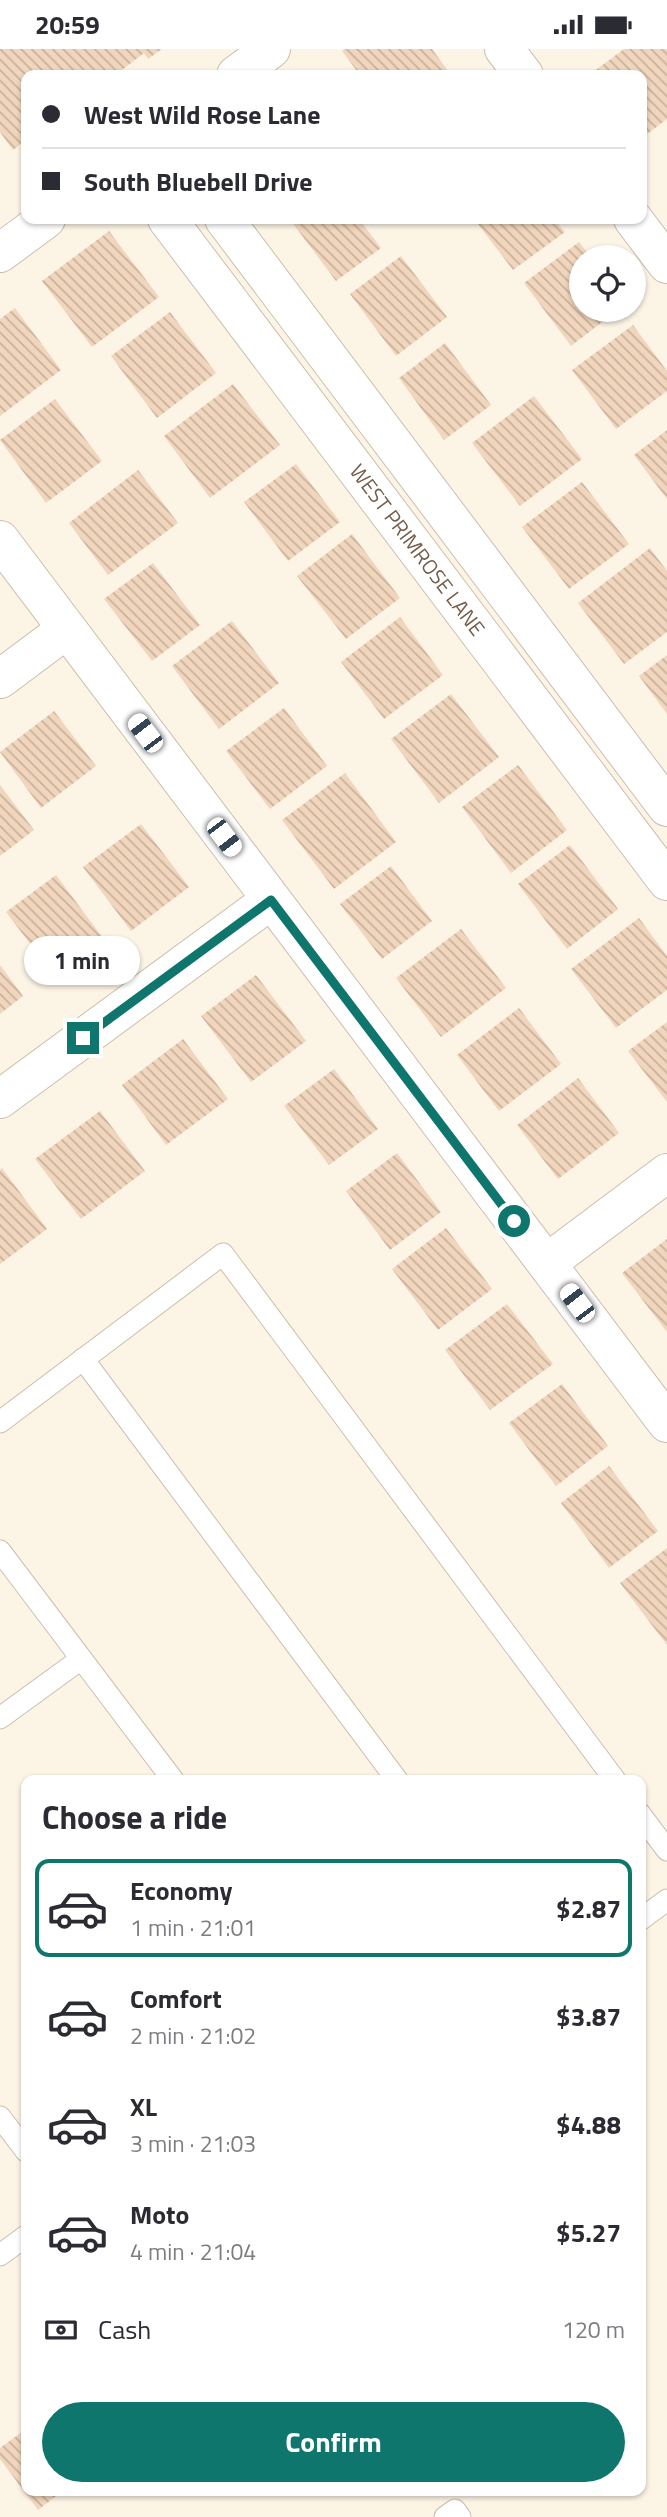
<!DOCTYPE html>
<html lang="en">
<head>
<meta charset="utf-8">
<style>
	:root { --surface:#fff; --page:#f7f7f7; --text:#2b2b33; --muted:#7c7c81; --line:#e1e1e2; --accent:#0f766e }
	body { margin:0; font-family:"Titillium Web",sans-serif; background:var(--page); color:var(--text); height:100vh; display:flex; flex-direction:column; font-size:26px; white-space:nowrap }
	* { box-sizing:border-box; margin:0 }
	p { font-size:23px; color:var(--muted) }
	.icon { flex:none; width:38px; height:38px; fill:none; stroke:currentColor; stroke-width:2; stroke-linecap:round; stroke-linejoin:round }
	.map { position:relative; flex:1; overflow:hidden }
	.sheet { position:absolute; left:21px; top:1726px; width:625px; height:721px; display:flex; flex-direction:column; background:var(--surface); border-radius:14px; box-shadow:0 2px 5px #0004 }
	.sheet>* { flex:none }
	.banner { position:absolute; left:21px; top:21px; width:626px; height:154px; border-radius:14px; box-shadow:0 2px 5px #0004; display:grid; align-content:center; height:154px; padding:0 21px; background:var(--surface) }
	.tools { position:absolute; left:569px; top:196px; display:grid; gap:14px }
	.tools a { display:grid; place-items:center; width:77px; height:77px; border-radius:50%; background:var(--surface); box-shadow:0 2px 5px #0004; font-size:35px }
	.end { position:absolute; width:32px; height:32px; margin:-16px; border:9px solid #0f766e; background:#fff; box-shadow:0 0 0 4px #fff }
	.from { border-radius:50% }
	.bubble { position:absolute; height:49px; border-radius:24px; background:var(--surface); box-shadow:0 2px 5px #0004; font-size:23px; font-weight:700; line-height:49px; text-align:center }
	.car { position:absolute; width:21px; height:42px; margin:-21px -10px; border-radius:9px; box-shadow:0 0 5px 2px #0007; background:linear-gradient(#fff 24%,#345 0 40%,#fff 0 76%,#345 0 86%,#fff 0) }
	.banner b { display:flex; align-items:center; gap:24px; height:66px; font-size:26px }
	.banner b+b { border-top:2px solid var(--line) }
	.banner i { width:18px; height:18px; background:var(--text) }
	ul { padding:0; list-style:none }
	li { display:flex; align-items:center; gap:21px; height:98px; margin:0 14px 10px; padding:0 7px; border:4px solid transparent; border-radius:14px }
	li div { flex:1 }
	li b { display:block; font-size:26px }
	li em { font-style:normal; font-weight:700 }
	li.selected { border-color:var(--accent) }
	li>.icon { width:63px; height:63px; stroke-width:1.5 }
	h2 { padding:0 21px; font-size:32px; line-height:84px }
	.pay { display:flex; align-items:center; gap:18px; height:77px; padding:0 21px; font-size:26px }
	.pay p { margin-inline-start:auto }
	.action { display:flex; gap:14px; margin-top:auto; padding:14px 21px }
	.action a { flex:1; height:80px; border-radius:42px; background:var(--accent); color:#fff; font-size:28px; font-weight:700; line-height:80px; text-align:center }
	.status { display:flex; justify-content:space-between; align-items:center; height:49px; padding:0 35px; background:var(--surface); direction:ltr }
	.status svg { height:19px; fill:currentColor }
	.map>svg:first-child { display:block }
	.building { fill:url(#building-back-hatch) }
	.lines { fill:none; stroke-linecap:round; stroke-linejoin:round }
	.lane-casing { stroke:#cebdac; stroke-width:23 }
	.street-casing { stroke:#cebdac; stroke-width:40 }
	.lane { stroke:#fff; stroke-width:21 }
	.street { stroke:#fff; stroke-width:38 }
	.route { stroke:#0f766e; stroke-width:9 }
	.labels { text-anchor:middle; stroke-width:5; stroke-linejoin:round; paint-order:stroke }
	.street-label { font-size:21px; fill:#755d4b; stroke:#fff9ec }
</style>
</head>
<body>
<div class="status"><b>20:59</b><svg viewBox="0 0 49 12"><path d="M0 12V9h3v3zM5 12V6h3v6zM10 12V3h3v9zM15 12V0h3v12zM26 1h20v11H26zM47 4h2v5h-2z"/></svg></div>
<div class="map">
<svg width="667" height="2468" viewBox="0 0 667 2468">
	<defs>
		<pattern id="building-back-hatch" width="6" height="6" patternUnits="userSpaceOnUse" patternTransform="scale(1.75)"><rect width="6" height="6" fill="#f1d6bd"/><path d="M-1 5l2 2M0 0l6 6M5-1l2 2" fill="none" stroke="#c8b19c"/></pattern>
	</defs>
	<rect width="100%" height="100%" fill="#fcf5e6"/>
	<g class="building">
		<path d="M0,0H162L148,10L144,4L122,21L126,26H26V91L13,101L0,83Z"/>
		<path d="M345,0H432L451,26H360L342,2Z"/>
		<path d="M624,0H667V70L642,89V26H595L593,23Z"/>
		<path d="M293,170H359L381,199L336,232L291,172Z"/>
		<path d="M474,170H554L565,183L513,221Z"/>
		<path d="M109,182L159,248L92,298L42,232Z"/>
		<path d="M579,193L591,208H581V261H618L571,297L524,234Z"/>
		<path d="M401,207L447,268L396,307L350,245Z"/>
		<path d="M15,259L61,321L0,367V270Z"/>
		<path d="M170,263L216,324L157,369L111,307Z"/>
		<path d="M633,276L667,322V342L616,380L572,321Z"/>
		<path d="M445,294L491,356L444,391L399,329Z"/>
		<path d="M233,335L280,396L210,449L164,387Z"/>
		<path d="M534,347L582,410L520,457L472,394Z"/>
		<path d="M55,350L102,412L46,454L0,391Z"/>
		<path d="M667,381V450L634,406Z"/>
		<path d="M296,415L340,473L288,512L244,453Z"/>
		<path d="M138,421L178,474L108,526L69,474Z"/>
		<path d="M582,433L629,495L569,540L522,478Z"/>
		<path d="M352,485L400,549L346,590L297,527Z"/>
		<path d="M650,499L667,522V583L624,615L578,554Z"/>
		<path d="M153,514L200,576L152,612L104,550Z"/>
		<path d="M400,568L443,626L384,670L341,613Z"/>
		<path d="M232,572L279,634L219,680L172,617Z"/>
		<path d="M667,606V665L639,627Z"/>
		<path d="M451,645L499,708L439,754L391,690Z"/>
		<path d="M284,659L327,717L270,760L226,702Z"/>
		<path d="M54,662L96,717L41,759L0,703Z"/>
		<path d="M518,716L567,781L511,824L462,758Z"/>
		<path d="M345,724L396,793L334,840L282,771Z"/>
		<path d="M0,736L34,781L0,807Z"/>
		<path d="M141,775L189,838L131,882L83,818Z"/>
		<path d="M570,796L618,860L567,900L518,835Z"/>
		<path d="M391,817L432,872L382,910L340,855Z"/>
		<path d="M56,826L103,889L54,926L6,863Z"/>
		<path d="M639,869L667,907V941L616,979L571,920Z"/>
		<path d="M461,880L506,939L441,988L396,929Z"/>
		<path d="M0,916L23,947L0,965Z"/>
		<path d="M256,926L306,992L251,1033L201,967Z"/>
		<path d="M519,959L561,1015L499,1062L457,1006Z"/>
		<path d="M667,973V1053L628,1002Z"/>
		<path d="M183,990L228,1050L166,1096L122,1036Z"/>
		<path d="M334,1020L378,1080L329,1116L284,1057Z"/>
		<path d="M578,1029L619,1084L558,1130L517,1076Z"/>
		<path d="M100,1062L145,1122L81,1170L35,1110Z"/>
		<path d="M397,1104L441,1163L390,1201L346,1142Z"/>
		<path d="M2,1119L47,1180L0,1215V1121Z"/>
		<path d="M446,1179L492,1240L438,1281L392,1220Z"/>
		<path d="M667,1190V1283L622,1224Z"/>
		<path d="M507,1255L553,1315L490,1361L445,1301Z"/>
		<path d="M562,1335L608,1397L556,1437L509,1374Z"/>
		<path d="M609,1417L658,1482L609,1519L561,1454Z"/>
		<path d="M667,1499V1596L620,1534Z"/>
		<path d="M26,2380V2441H64L38,2461L0,2410V2399Z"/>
	</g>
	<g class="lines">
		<defs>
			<g id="lane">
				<path d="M83,1310L397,1731"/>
				<path d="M0,1373L223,1205L615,1731"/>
				<path d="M0,1502L173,1731"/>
				<path d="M0,1669L81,1610"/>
				<path d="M640,1765L667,1801"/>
				<path d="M640,1871L667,1851"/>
				<path d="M0,2068L26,2102"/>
				<path d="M0,2206L26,2187"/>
				<path d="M445,2468L455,2461L460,2468"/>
			</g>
			<g id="street">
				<path d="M504,0L524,26"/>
				<path d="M236,26L271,0"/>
				<path id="s1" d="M167,170L667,832"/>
				<path d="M224,170L667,758"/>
				<path d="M633,170L667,215"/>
				<path d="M0,204L46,170"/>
				<path d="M0,491L667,1374"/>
				<path d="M0,630L67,580"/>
				<path d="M0,1050L271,851"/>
				<path d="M547,1214L667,1124"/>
			</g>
		</defs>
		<use href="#lane" class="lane-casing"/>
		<use href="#street" class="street-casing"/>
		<use href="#lane" class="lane"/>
		<use href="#street" class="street"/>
	</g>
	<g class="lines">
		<path class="route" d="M83,989L271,851L514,1172"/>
	</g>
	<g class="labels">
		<g class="street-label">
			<text dy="7" stroke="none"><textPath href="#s1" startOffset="415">WEST PRIMROSE LANE</textPath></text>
		</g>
	</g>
</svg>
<div class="tools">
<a><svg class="icon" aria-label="locate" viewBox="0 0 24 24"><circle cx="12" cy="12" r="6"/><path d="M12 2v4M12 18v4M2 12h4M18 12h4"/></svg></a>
</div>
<i class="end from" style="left:514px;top:1172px"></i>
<i class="end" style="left:83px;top:989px"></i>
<div class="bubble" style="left:24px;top:887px;width:116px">1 min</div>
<i class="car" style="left:145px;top:684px;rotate:323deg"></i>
<i class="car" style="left:224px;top:788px;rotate:143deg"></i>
<i class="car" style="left:577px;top:1254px;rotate:323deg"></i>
<div class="banner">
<b><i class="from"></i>West Wild Rose Lane</b>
<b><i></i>South Bluebell Drive</b>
</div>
<section class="sheet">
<h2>Choose a ride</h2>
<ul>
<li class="selected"><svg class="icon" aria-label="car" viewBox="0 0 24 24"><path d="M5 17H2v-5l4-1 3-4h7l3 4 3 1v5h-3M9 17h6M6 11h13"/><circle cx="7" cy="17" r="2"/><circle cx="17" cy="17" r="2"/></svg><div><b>Economy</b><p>1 min · 21:01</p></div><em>$2.87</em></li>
<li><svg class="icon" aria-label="car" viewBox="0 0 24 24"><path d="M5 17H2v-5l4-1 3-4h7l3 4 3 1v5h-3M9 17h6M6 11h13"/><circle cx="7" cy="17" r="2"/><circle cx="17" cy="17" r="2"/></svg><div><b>Comfort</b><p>2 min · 21:02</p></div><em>$3.87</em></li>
<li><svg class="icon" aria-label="car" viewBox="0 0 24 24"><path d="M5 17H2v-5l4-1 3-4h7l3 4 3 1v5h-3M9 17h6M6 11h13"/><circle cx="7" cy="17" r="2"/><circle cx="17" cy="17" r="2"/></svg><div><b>XL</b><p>3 min · 21:03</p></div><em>$4.88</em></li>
<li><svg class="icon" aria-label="car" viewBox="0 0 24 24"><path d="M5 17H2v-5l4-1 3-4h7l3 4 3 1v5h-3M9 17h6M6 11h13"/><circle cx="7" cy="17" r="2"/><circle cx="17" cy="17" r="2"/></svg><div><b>Moto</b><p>4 min · 21:04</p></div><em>$5.27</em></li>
</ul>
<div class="pay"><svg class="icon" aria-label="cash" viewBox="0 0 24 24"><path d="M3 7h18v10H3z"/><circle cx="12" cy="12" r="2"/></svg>Cash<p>120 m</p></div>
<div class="action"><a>Confirm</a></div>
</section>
</div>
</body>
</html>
